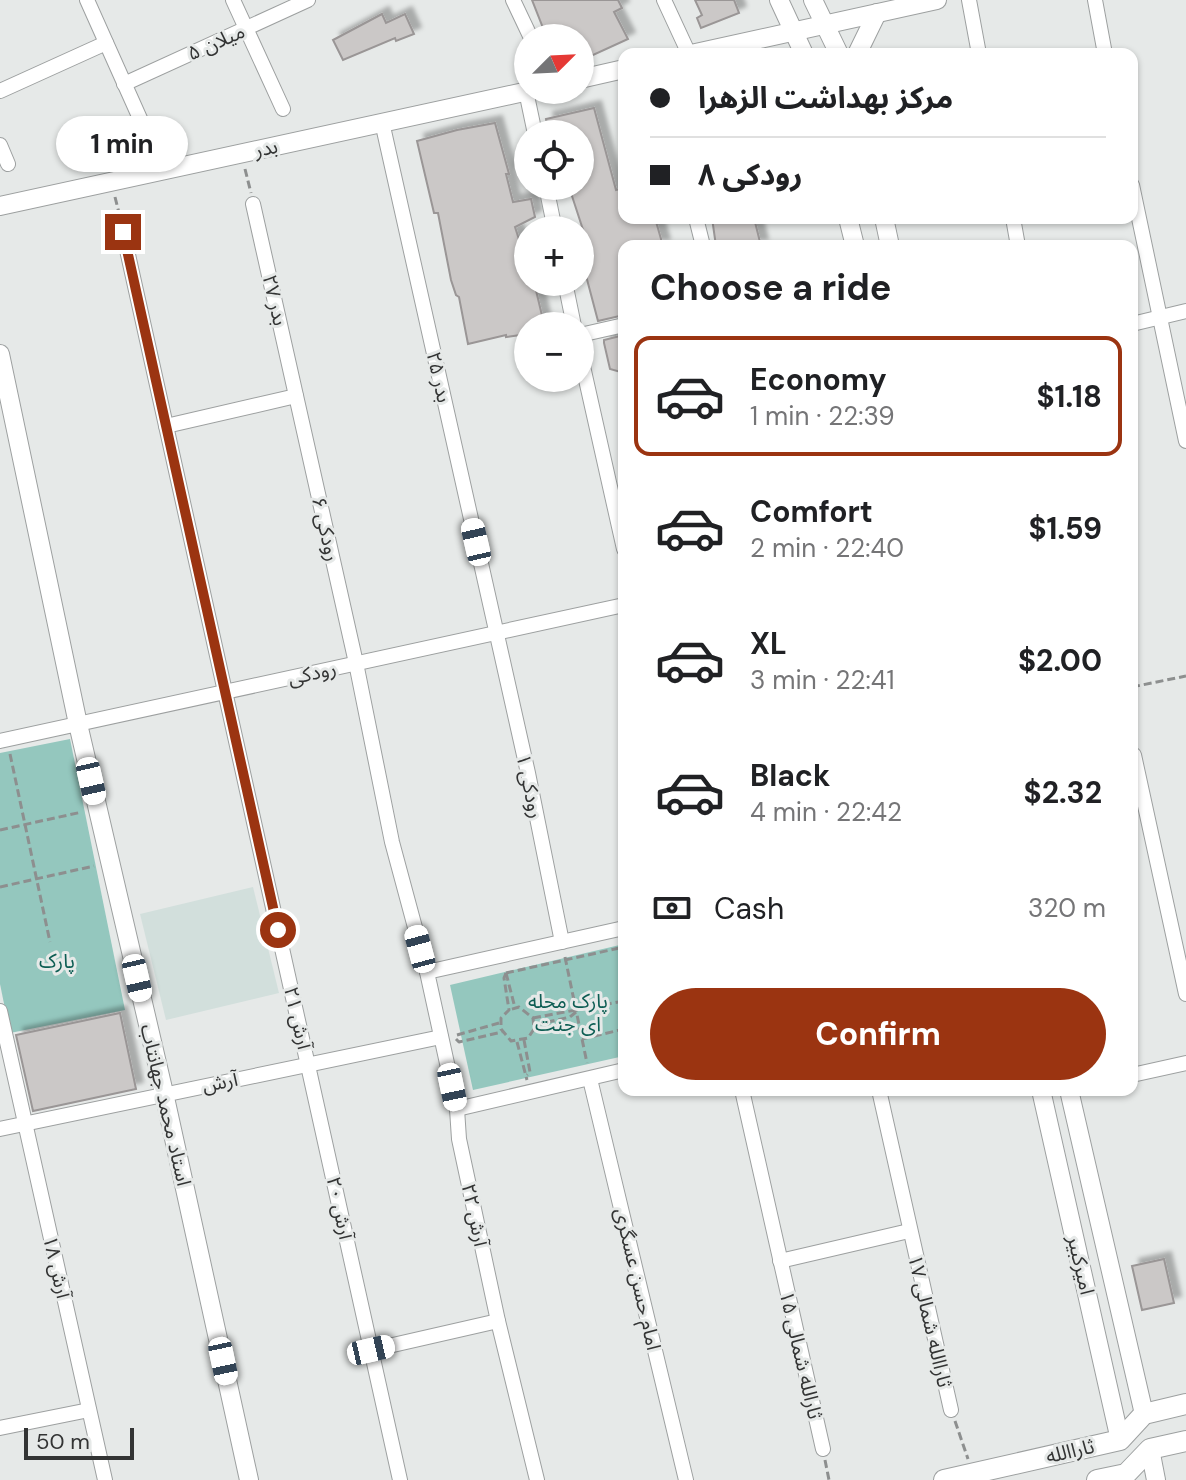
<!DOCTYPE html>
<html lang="en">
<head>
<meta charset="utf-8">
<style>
	:root { --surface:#fff; --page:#f2f2f2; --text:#202124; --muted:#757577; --line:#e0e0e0; --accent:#9b3411 }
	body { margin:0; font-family:"DM Sans","Noto Sans Arabic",sans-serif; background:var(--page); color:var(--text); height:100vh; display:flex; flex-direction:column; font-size:30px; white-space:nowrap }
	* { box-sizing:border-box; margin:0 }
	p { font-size:26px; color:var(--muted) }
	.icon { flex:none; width:44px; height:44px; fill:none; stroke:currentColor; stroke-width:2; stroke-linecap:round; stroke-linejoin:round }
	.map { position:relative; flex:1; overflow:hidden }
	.details { position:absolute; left:618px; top:240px; width:520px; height:856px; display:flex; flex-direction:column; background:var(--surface); border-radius:16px; box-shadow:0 2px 6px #0004 }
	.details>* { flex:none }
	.hud { position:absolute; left:618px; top:48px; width:520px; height:176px; border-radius:16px; box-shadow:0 2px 6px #0004; display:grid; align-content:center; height:176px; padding:0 32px; background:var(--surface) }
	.needle { width:52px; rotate:66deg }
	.buttons { position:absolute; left:514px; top:24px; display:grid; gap:16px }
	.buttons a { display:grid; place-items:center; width:80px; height:80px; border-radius:50%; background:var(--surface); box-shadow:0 2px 6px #0004; font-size:40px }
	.scale { position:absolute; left:24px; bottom:20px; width:110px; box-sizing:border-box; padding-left:8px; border:4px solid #333434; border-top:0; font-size:22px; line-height:28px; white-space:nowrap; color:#333434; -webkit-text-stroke:6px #e6e9e8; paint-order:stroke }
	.end { position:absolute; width:36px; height:36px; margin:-18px; border:10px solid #9b3411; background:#fff; box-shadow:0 0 0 4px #fff }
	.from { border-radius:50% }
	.bubble { position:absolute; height:56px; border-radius:28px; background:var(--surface); box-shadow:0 2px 6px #0004; font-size:26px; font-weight:700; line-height:56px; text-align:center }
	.car { position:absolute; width:24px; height:48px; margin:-24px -12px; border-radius:10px; box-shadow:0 0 6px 2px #0007; background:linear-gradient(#fff 24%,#345 0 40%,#fff 0 76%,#345 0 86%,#fff 0) }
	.hud b { display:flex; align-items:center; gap:28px; height:76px; font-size:30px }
	.hud b+b { border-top:2px solid var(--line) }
	.hud i { width:20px; height:20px; background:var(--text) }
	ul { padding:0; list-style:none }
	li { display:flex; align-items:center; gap:24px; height:120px; margin:0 16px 12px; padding:0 16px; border:4px solid transparent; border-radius:16px }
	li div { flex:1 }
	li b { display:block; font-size:30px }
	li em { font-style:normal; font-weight:700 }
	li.current { border-color:var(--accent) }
	li>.icon { width:72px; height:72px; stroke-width:1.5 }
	h2 { padding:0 32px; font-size:36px; line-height:96px }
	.pay { display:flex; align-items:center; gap:20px; height:88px; padding:0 32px; font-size:30px }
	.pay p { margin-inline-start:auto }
	.button { display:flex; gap:16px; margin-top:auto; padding:16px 32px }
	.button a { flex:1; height:92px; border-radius:48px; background:var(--accent); color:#fff; font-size:32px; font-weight:700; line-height:92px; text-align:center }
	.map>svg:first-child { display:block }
	.built { fill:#d2dfdc }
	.green { fill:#94c7be }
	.building { fill:#cbc8c7; stroke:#9a9696; stroke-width:2; filter:url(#shadow) }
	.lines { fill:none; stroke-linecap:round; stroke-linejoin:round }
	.minor-casing { stroke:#9da0a0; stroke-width:16 }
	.tertiary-casing { stroke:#9da0a0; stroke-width:20 }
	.secondary-casing { stroke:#9da0a0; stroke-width:22 }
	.path { stroke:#8d8f8f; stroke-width:3; stroke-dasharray:8 4; stroke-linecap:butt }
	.minor { stroke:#fff; stroke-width:14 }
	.tertiary { stroke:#fff; stroke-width:18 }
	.secondary { stroke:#fff; stroke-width:20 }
	.route { stroke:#9b3411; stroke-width:10 }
	.labels { text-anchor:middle; stroke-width:6; stroke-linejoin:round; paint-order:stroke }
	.street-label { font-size:20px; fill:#333434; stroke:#e6e9e8 }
	.park-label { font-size:20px; fill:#0d5d53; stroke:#e6e9e8 }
</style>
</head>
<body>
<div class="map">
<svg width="1186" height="1480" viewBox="0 0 1186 1480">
	<defs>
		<filter id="shadow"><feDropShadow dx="7" dy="-7" stdDeviation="2" flood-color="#0004"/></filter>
	</defs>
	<rect width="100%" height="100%" fill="#e6e9e8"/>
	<path class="built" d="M253,887L279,993L166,1020L140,914Z"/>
	<g class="green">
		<path d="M70,739L125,1010L10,1033L0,984V753Z"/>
		<path d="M624,944V1056L473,1090L450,985Z"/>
	</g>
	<g class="building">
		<path d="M532,0H618L622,8L614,12L628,39L580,61V38H547Z"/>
		<path d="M695,0H734L739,13L701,28L697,18L702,15Z"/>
		<path d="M382,14L386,23L405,14L414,34L396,41L395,38L343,60L333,40Z"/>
		<path d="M594,108L616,190L624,188V218H655L663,246H624V315L598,321L584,268L581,243L587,242L571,193L574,192L573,186H580V134H549L546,119Z"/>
		<path d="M495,123L509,174H506L513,202L531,199L535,217L515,227L524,255L526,254L528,260V282H534L544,324L528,326V334L506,337V335L468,344L459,297L456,295L451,280L438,213H434L417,141L457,130Z"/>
		<path d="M712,218H754L761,246H716Z"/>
		<path d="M624,335V373L610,369L604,343V340Z"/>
		<path d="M120,1013L136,1089L33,1111L16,1035Z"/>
		<path d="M1164,1259L1174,1303L1142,1310L1132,1266Z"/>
	</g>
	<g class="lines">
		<defs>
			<g id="minor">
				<path d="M87,0L163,170"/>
				<path d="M233,0L283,109"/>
				<path d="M513,0L531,38"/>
				<path d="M664,0L689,54"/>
				<path d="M969,0L979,54"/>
				<path d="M1095,0L1105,54"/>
				<path d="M124,84L308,0"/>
				<path d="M0,91L106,43"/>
				<path d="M526,91L535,134"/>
				<path d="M382,122L528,773L562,942"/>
				<path d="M0,145L8,164"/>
				<path d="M1132,185L1186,441"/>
				<path d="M546,186L555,230"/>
				<path d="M253,204L356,663L392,842L427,972"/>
				<path d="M696,218L703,246"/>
				<path d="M1013,218L1018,246"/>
				<path d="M123,232L400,1480"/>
				<path d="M565,282L574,326"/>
				<path d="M1132,324L1186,311"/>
				<path d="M580,335L624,325"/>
				<path d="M580,353L624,549"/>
				<path d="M166,426L296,396"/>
				<path d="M0,741L624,605"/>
				<path d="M1134,755L1186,994"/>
				<path d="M624,928L427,972L457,1109L624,1070"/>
				<path d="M0,1011L105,1480"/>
				<path d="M1132,1075L1186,1063"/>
				<path d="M590,1079L686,1480"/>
				<path d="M742,1090L823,1449"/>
				<path d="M879,1090L951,1410"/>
				<path d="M457,1109L459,1139L498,1321L537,1480"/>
				<path d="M0,1129L441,1037"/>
				<path d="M780,1261L909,1231"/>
				<path d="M371,1350L498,1321"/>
				<path d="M0,1428L89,1410"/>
			</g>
			<g id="tertiary">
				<path d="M779,0L804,54"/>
				<path d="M813,0L839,54"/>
				<path d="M691,54L937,0"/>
				<path d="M857,54L877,13"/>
				<path d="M580,79L624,69"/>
				<path d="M0,206L533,90"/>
				<path d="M848,218L855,246"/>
				<path d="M884,218L890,246"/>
				<path d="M0,354L78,724L164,1093L249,1480"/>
				<path d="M1041,1090L1120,1440"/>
				<path d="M1069,1090L1144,1414"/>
				<path d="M1150,1449L1156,1480"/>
			</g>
			<g id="secondary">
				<path d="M944,1480L1120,1440L1144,1414L1186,1404"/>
				<path d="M1097,1480L1126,1474L1150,1449L1186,1441"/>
			</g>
		</defs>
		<use href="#minor" class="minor-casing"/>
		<use href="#tertiary" class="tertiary-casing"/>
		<use href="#secondary" class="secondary-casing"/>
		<g class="path">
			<path d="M524,75L522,58L528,55"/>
			<path d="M245,169L251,193"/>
			<path d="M115,197L121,221"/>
			<path d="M1132,687L1186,676"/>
			<path d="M10,754L50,942"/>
			<path d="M0,830L82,812"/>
			<path d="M0,887L94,866"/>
			<path d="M565,957L587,1063"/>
			<path d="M506,973L504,978L509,1010L501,1018V1029L511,1041L528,1038L534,1029L533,1018L519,1007L509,1010"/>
			<path d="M506,973L624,947"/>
			<path d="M506,973L515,1008"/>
			<path d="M533,1018L624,1001"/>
			<path d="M535,1025L570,1017L576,1012"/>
			<path d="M457,1035L499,1023"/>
			<path d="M456,1039L459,1042L502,1032"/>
			<path d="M582,1039L624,1029"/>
			<path d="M524,1040L530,1072L527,1075"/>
			<path d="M517,1042L527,1080"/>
			<path d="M955,1421L968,1459"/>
			<path d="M825,1460L829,1480"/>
		</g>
		<use href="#minor" class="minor"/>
		<use href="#tertiary" class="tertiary"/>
		<use href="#secondary" class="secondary"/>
	</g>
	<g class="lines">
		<path class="route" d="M123,232L278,930"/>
	</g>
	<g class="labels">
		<g class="street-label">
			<text transform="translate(216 42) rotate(-24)" y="7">میلان ۵</text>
			<text transform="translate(266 148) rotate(-12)" y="7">بدر</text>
			<text transform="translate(275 300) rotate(77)" y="7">بدر ۲۷</text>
			<text transform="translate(439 377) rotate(77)" y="7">بدر ۲۵</text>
			<text transform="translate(326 529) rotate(77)" y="7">رودکی ۶</text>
			<text transform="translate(312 673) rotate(-13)" y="7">رودکی</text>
			<text transform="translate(530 786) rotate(78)" y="7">رودکی ۱</text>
			<text transform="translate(298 1018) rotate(77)" y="7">آرش ۲۱</text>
			<text transform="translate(220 1082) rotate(-11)" y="7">آرش</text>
			<text transform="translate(166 1105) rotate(77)" y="7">استاد محمد جهانتاب</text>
			<text transform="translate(340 1208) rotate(78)" y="7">آرش ۲۰</text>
			<text transform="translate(475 1215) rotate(78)" y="7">آرش ۲۲</text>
			<text transform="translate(1081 1265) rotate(77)" y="7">امیرکبیر</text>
			<text transform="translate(57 1267) rotate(77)" y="7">آرش ۱۸</text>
			<text transform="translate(638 1279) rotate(77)" y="7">امام حسن عسگری</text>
			<text transform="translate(930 1321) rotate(77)" y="7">ثاراالله شمالی ۱۷</text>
			<text transform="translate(801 1355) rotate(77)" y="7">ثارالله شمالی ۱۵</text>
			<text transform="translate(1070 1451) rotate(-13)" y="7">ثاراالله</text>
		</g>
		<g class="park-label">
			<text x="57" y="968">پارک</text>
			<text x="568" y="1008">پارک محله<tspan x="568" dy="23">ای جنت</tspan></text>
		</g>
	</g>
</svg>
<div class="buttons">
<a><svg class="needle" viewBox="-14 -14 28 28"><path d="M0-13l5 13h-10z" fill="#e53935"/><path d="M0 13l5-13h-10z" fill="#757577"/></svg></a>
<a><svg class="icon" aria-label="locate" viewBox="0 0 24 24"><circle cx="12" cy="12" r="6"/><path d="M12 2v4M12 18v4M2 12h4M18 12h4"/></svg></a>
<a>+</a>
<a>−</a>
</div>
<div class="scale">50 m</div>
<i class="end from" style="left:278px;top:930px"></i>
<i class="end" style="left:123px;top:232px"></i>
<div class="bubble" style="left:56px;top:116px;width:132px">1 min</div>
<i class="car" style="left:476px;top:542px;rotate:347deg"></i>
<i class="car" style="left:91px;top:781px;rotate:167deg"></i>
<i class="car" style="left:420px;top:949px;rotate:345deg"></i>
<i class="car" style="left:137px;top:978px;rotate:167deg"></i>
<i class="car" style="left:452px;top:1087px;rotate:168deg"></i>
<i class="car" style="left:371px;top:1350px;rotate:77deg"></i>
<i class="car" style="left:223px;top:1361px;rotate:168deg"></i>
<div class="hud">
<b><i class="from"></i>مرکز بهداشت الزهرا</b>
<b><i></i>رودکی ۸</b>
</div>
<section class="details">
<h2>Choose a ride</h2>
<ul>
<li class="current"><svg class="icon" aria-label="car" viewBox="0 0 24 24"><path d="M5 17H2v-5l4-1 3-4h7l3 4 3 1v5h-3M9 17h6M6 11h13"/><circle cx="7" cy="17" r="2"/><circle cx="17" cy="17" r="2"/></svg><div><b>Economy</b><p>1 min · 22:39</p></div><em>$1.18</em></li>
<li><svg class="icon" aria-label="car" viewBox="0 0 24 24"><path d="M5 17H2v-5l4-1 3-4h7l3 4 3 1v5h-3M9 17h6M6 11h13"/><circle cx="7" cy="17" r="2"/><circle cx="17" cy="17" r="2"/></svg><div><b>Comfort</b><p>2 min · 22:40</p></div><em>$1.59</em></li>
<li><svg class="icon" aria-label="car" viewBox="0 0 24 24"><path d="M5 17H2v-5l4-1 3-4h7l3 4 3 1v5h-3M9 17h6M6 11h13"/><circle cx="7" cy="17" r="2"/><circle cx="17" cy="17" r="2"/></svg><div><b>XL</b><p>3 min · 22:41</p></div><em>$2.00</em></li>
<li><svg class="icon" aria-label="car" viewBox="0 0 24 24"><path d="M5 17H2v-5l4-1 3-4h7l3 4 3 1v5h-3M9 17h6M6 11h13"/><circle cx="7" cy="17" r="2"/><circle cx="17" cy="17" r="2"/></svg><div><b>Black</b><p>4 min · 22:42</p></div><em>$2.32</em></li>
</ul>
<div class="pay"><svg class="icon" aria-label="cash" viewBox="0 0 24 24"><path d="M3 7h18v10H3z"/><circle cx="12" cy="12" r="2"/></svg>Cash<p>320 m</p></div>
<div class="button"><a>Confirm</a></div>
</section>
</div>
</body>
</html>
